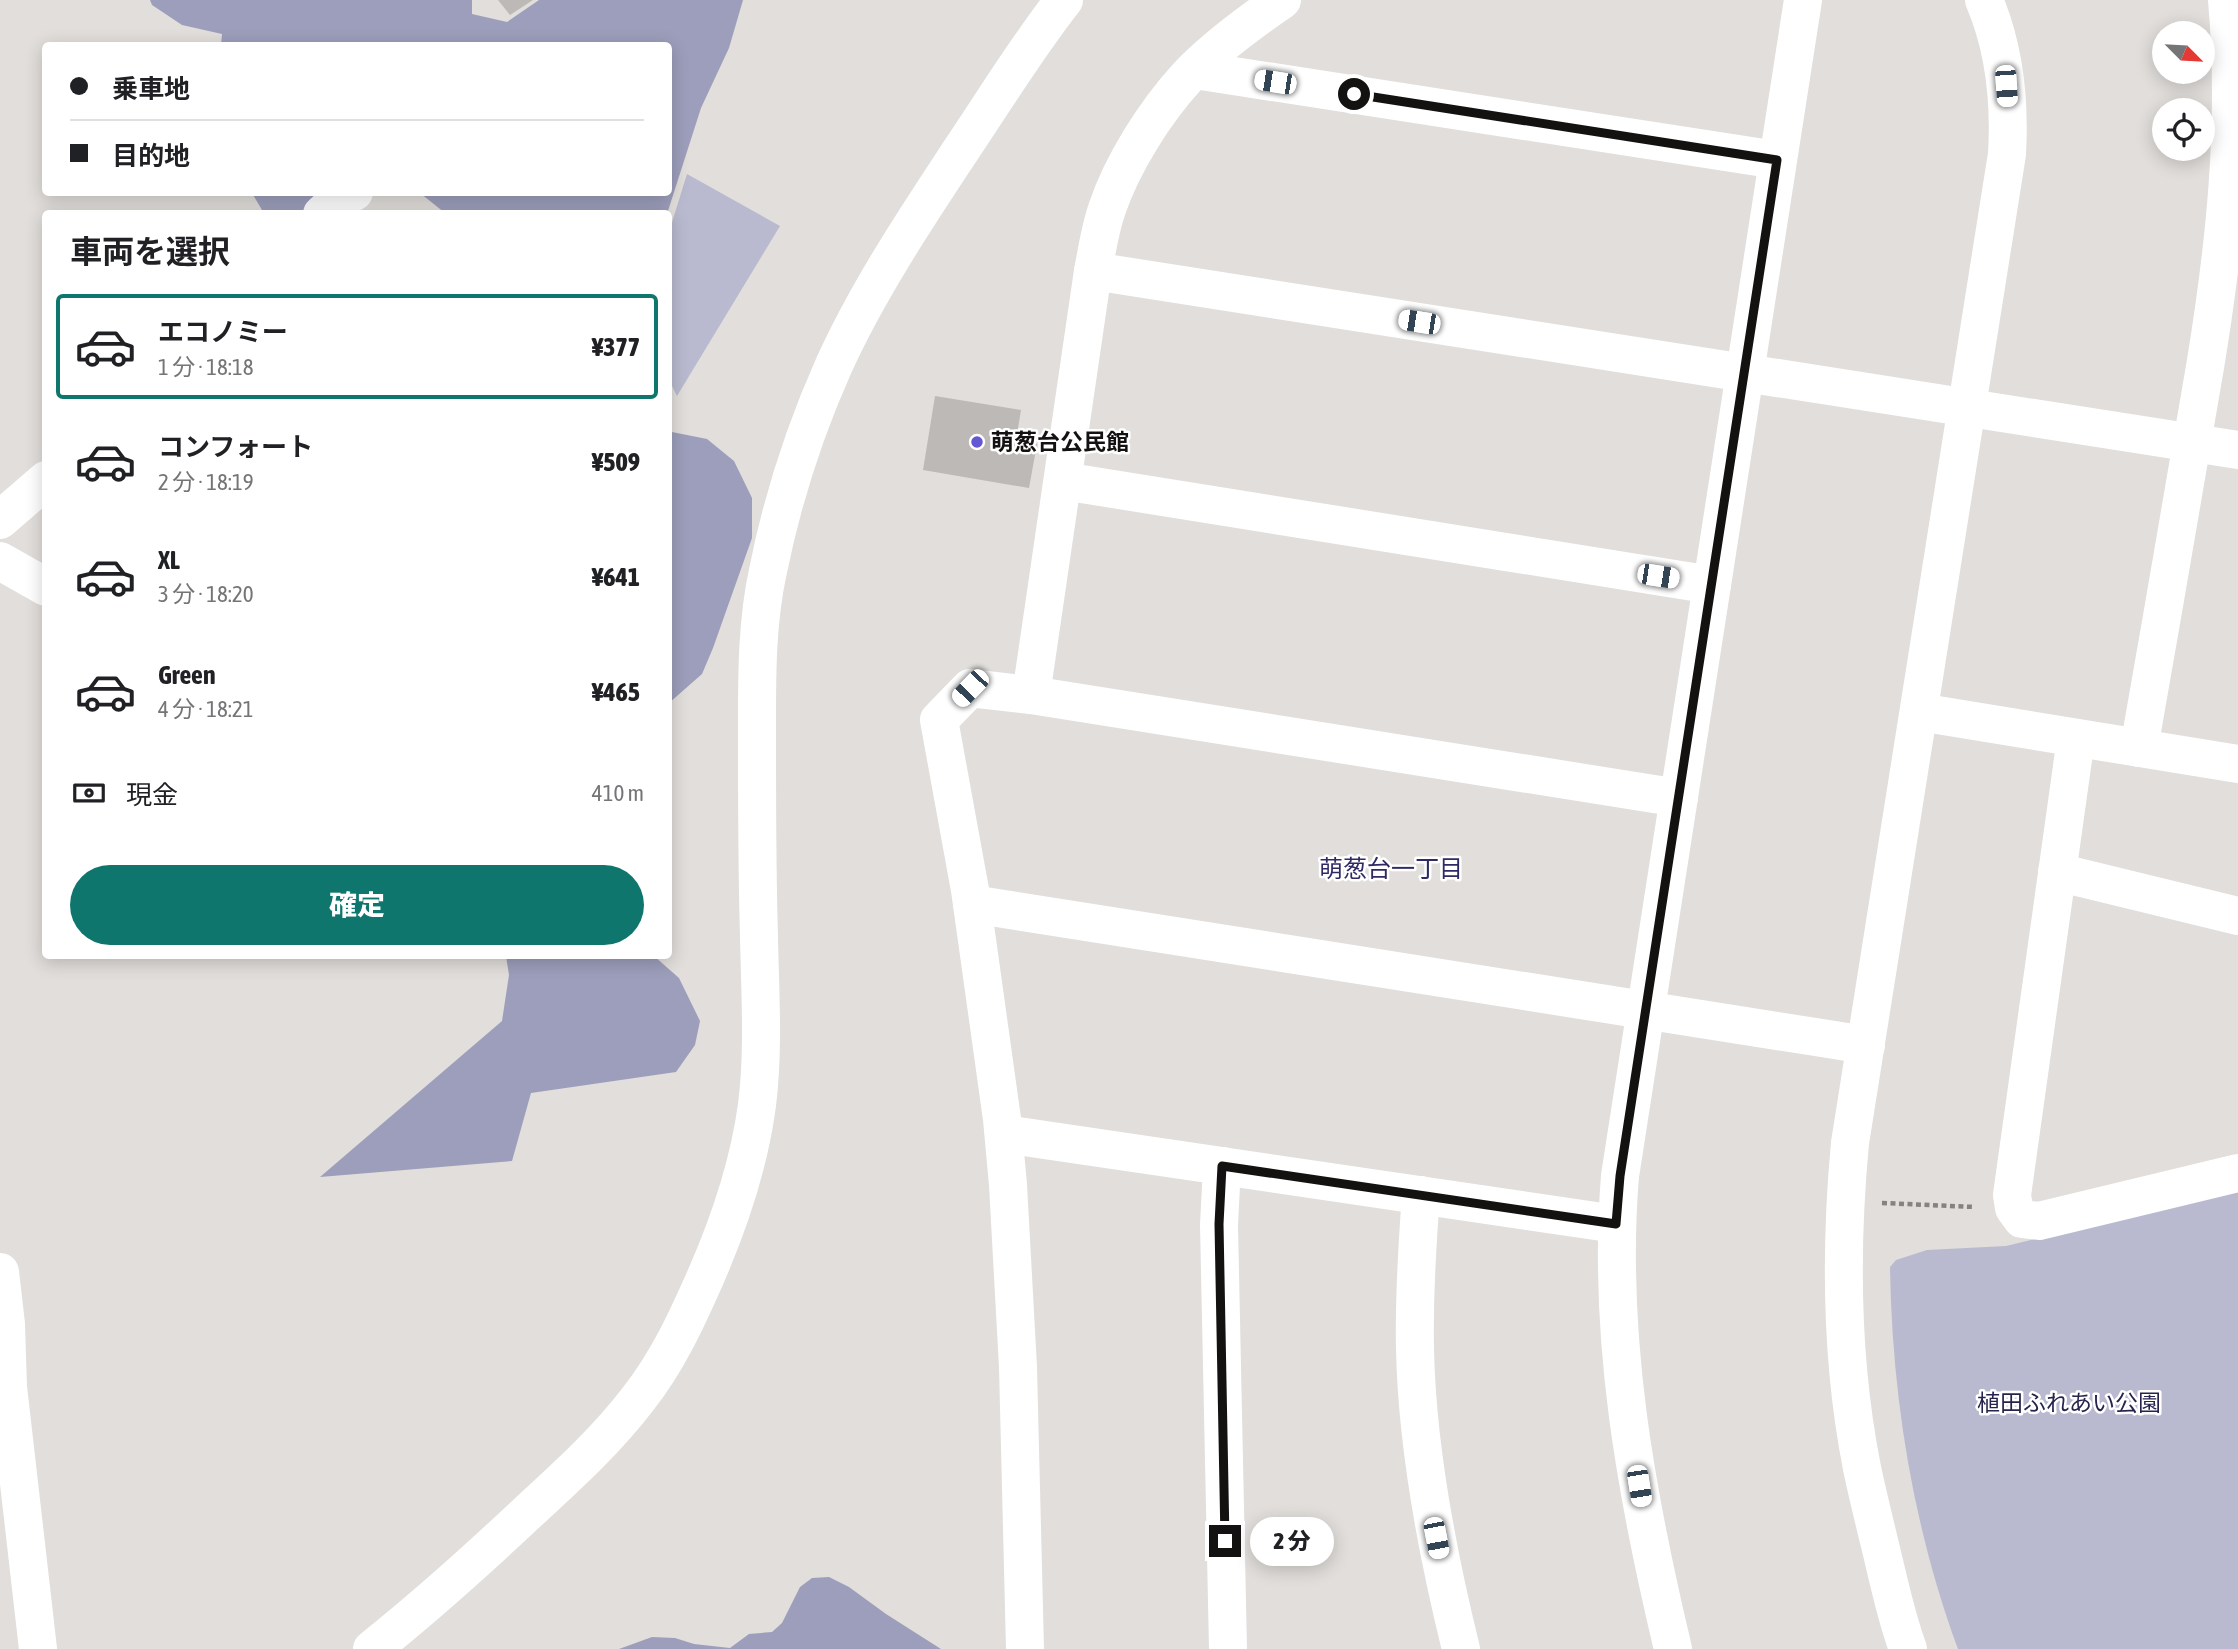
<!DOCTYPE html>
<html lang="ja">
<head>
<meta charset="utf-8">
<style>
	:root { --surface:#fff; --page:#f2f2f2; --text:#202124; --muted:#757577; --line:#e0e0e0; --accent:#0f766e }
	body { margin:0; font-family:"Asap Condensed","Noto Sans JP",sans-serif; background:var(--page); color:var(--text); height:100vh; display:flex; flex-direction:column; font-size:26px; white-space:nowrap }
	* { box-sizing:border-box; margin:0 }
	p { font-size:23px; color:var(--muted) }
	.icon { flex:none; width:38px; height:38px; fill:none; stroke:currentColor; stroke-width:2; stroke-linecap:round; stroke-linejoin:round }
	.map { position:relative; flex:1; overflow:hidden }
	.side { position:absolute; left:42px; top:210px; width:630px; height:749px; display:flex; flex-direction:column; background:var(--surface); border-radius:7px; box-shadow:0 4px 18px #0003 }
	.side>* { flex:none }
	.guide { position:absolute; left:42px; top:42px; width:630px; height:154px; border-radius:7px; box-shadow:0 4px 18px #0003; display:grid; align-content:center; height:154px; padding:0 28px; background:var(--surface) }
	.needle { width:46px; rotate:114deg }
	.controls { position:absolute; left:2152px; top:21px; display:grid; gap:14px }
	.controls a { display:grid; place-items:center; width:63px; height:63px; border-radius:50%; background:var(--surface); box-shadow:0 4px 18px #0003; font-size:35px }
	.end { position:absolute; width:32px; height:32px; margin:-16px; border:9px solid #131211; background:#fff; box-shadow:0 0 0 4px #fff }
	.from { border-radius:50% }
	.bubble { position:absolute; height:49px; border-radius:24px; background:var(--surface); box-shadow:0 4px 18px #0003; font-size:23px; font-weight:800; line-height:49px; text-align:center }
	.car { position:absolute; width:21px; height:42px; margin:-21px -10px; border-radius:9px; box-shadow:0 0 5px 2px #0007; background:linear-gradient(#fff 24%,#345 0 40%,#fff 0 76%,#345 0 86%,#fff 0) }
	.guide b { display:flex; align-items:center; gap:24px; height:66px; font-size:26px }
	.guide b+b { border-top:2px solid var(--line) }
	.guide i { width:18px; height:18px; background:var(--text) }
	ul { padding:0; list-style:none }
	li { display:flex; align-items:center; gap:21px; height:105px; margin:0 14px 10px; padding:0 14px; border:4px solid transparent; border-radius:7px }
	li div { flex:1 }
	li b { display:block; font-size:26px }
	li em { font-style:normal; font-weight:800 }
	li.active { border-color:var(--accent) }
	li>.icon { width:63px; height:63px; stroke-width:1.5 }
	h2 { padding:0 28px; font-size:32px; line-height:84px }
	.pay { display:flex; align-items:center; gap:18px; height:77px; padding:0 28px; font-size:26px }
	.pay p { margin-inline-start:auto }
	.button { display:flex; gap:14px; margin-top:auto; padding:14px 28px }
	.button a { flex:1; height:80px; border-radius:42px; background:var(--accent); color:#fff; font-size:28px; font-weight:800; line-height:80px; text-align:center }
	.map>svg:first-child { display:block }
	.green { fill:#b9bacf }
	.forest { fill:#9d9ebb }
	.building { fill:#bcb9b7 }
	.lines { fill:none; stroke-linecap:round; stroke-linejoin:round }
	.path { stroke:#858381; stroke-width:4.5; stroke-dasharray:5 3.5; stroke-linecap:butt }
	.minor { stroke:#fff; stroke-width:38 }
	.route { stroke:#131211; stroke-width:9 }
	.poi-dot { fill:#6358d1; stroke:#fff; stroke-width:2.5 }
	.labels { text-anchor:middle; stroke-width:5; stroke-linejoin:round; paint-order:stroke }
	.poi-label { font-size:23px; font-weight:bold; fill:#131211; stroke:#fff; text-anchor:start }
	.park-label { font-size:23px; fill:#26244c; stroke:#fff }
	.neighbourhood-label { font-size:24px; fill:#2f2a65; stroke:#fff }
</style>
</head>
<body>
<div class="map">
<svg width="2238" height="1649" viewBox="0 0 2238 1649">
	<rect width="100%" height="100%" fill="#e1dedb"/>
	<g class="green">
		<path d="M687,174L780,226L677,396L669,380V232Z"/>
		<path d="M2238,1190V1649H1958C1913,1527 1892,1397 1890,1267L1896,1260L1927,1250L2006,1246Z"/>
	</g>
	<g class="forest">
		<path d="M150,0H472V14L507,22L539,0H743L729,48L701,108L667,214L445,213L420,193L668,192V46L221,45L222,34L182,25L152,5Z"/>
		<path d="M252,193H334L309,214L269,213L262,210Z"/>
		<path d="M669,427L672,432L707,439L734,461L752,498V538L713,648L702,674L669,703Z"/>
		<path d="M506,956H654L679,978L700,1021L695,1045L676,1072L531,1093L512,1161L320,1177L502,1021L509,975Z"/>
		<path d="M829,1577L849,1587L886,1614L941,1649H619L652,1637L675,1638L694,1644L730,1648L749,1634L772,1632L782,1623L800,1587L812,1578Z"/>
	</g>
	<g class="building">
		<path d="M498,0H533L510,15Z"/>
		<path d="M935,396L1021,410L1016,440L1037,444L1029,488L923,470Z"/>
	</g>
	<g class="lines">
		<path class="path" d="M1882,1203L1975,1207"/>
		<g class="minor">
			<path d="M1195,70L1777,160"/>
			<path d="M322,214L332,205L354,192"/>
			<path d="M1093,271L2238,450"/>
			<path d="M1063,481L1712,585"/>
			<path d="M0,520L46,480"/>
			<path d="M0,561L46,587"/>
			<path d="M1031,695L1093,271C1097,250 1100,229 1107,209C1122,164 1155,112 1187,77C1214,48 1250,22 1282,0"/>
			<path d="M1919,712L2238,764"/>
			<path d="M2076,738L2012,1195L2014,1208L2022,1219L2039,1221L2238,1173"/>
			<path d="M2139,748C2161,621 2184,495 2205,367C2225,246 2238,123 2227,0"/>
			<path d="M2057,872L2238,916"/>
			<path d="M972,904L1866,1045"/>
			<path d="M1004,1134L1616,1224"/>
			<path d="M1222,1166L1219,1225L1228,1649"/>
			<path d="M1421,1195C1417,1247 1414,1298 1415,1349C1417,1449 1437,1552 1461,1649"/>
			<path d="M0,1272L6,1324L8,1387L38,1649"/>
			<path d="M372,1649C426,1606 477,1560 527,1513C566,1477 606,1441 638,1399C668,1361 687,1319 706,1276C730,1221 749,1165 757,1105C764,1050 760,992 759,936C757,871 757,805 757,739C757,683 756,625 768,571C782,501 805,430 834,365C869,288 917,217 963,147C996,98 1027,47 1064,0"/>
			<path d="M1025,1649L1018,1367L1008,1185L1002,1119L970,890L939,720L970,688L1031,695L1679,798"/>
			<path d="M1673,1649C1636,1494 1607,1336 1620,1176L1803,0"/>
			<path d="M1908,1649C1895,1614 1888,1577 1879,1541C1873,1516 1867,1492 1862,1468C1841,1362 1840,1250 1850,1143L2007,154C2010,101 2005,49 1984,0"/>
		</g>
	</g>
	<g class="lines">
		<path class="route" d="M1225,1541L1219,1224L1222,1166L1616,1224L1620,1176L1777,160L1354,94"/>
	</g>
	<circle class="poi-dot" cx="977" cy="442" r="7"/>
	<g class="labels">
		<g class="poi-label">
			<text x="991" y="450">萌葱台公民館</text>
		</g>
		<g class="park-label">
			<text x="2069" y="1411">植田ふれあい公園</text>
		</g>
		<g class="neighbourhood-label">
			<text x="1391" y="877">萌葱台一丁目</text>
		</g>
	</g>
</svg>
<div class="controls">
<a><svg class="needle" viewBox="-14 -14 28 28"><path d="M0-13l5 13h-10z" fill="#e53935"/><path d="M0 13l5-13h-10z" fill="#757577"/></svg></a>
<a><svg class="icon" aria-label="locate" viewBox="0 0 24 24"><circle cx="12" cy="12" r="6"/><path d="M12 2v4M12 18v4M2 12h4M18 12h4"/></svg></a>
</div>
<i class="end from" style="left:1354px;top:94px"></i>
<i class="end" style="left:1225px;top:1541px"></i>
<div class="bubble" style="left:1250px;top:1517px;width:84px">2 分</div>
<i class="car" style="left:1275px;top:82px;rotate:279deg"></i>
<i class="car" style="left:2006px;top:86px;rotate:176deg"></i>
<i class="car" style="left:1419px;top:322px;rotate:279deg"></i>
<i class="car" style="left:1658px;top:576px;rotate:99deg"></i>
<i class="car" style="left:970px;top:688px;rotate:224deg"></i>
<i class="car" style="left:1639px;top:1486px;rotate:171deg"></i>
<i class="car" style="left:1436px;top:1538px;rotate:169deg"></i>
<div class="guide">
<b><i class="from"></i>乗車地</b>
<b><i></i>目的地</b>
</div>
<section class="side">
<h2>車両を選択</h2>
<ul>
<li class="active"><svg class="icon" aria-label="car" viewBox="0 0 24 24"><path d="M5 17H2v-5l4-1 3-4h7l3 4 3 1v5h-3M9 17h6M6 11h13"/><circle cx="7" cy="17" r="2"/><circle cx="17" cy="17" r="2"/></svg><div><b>エコノミー</b><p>1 分 · 18:18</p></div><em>¥377</em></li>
<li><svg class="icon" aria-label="car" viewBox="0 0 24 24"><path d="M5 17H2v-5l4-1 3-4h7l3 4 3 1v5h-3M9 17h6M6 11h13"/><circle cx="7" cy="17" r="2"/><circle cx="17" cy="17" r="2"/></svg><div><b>コンフォート</b><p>2 分 · 18:19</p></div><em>¥509</em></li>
<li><svg class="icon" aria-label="car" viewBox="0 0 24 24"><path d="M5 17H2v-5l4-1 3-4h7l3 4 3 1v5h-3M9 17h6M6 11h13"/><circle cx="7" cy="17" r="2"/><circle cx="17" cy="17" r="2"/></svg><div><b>XL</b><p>3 分 · 18:20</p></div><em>¥641</em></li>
<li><svg class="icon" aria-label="car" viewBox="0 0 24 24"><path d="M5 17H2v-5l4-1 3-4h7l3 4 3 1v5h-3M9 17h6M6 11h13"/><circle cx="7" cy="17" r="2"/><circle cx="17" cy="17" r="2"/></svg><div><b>Green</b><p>4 分 · 18:21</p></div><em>¥465</em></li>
</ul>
<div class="pay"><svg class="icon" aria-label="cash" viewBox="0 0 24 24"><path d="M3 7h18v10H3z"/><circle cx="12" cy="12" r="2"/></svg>現金<p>410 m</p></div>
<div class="button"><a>確定</a></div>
</section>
</div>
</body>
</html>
